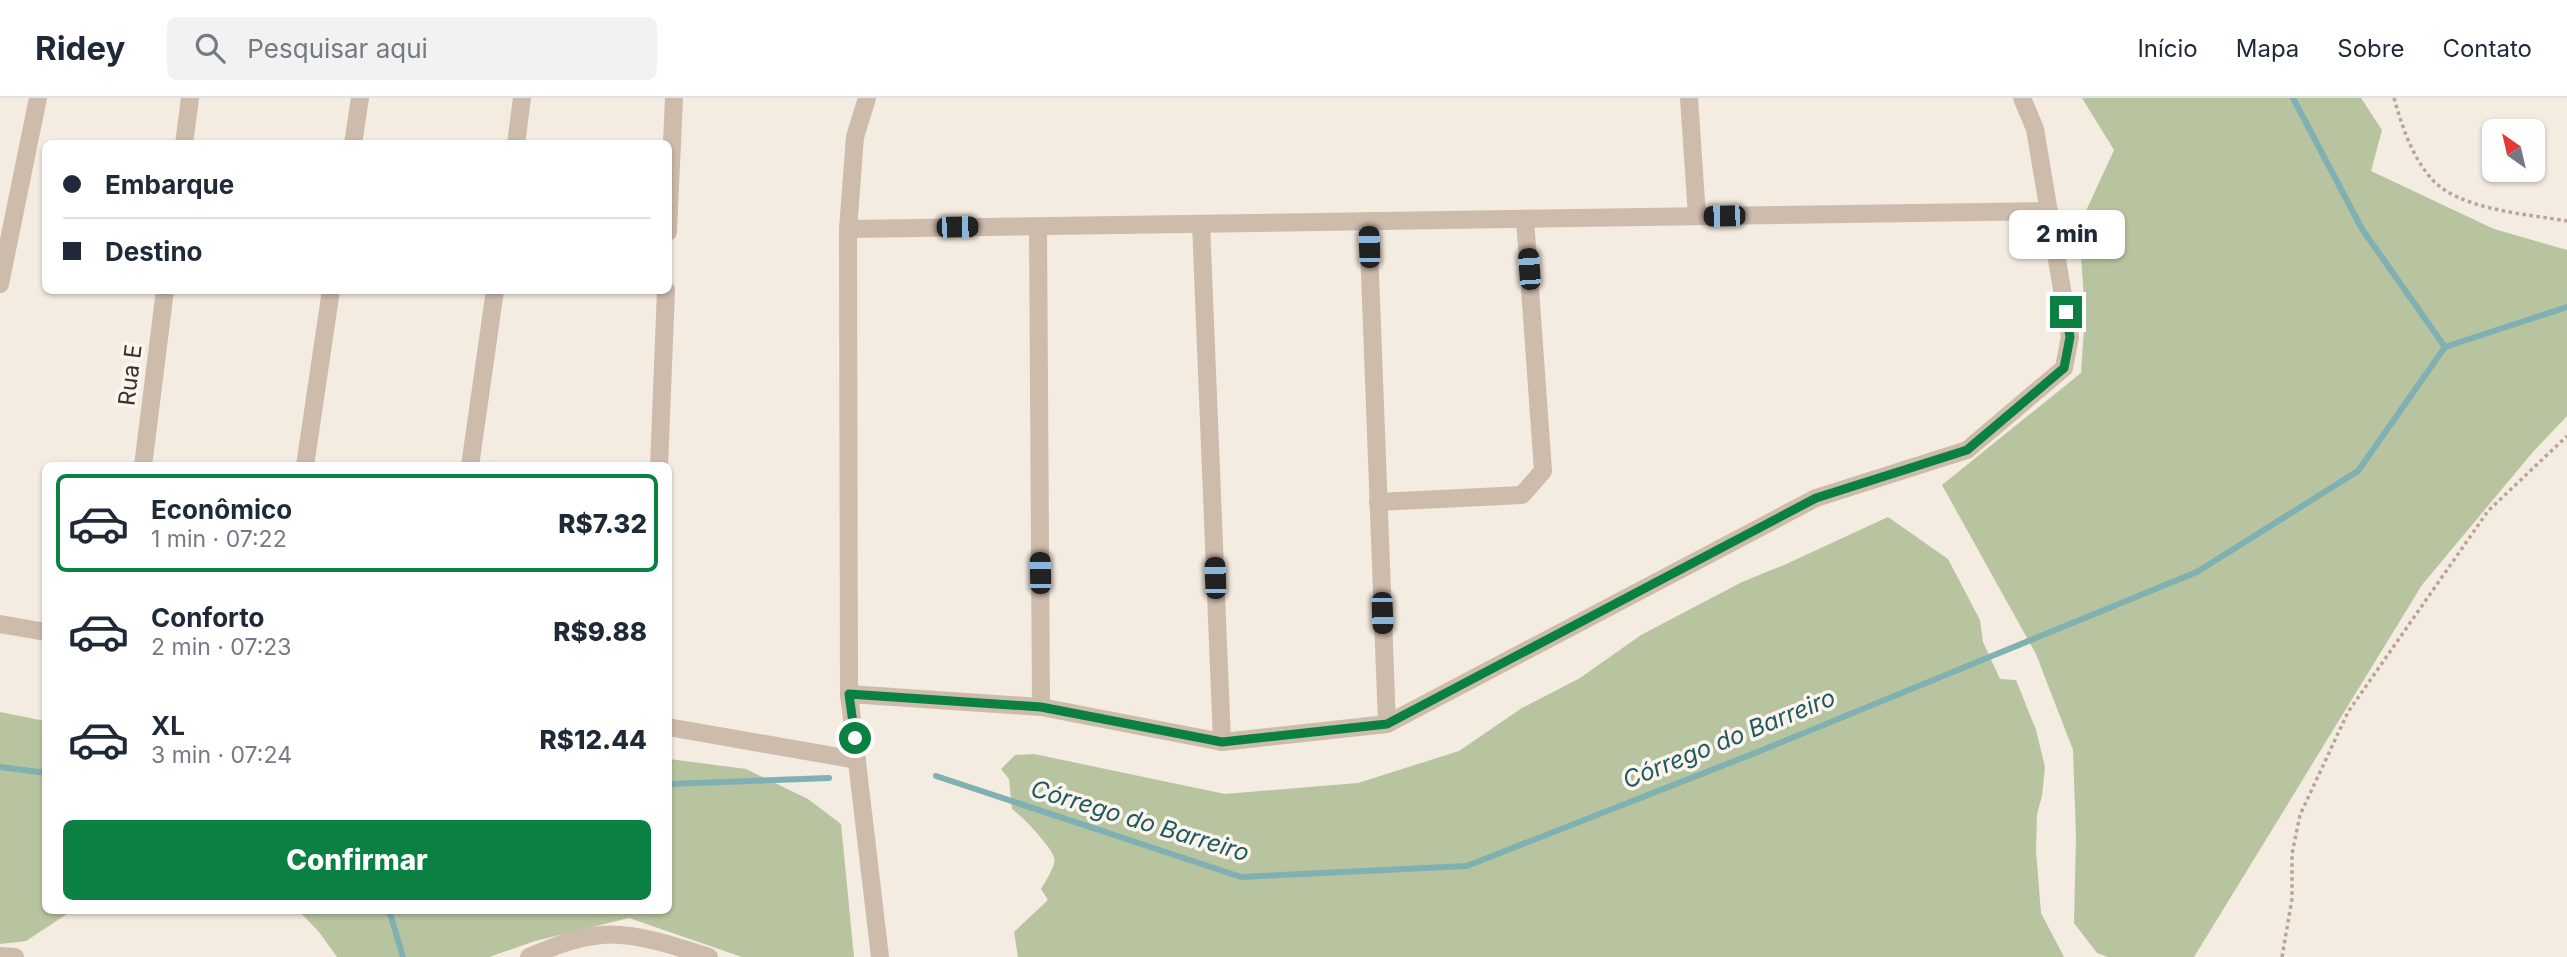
<!DOCTYPE html>
<html lang="pt">
<head>
<meta charset="utf-8">
<style>
	:root { --surface:#fff; --page:#f2f2f3; --text:#1f2937; --muted:#747a83; --line:#e0e1e3; --accent:#0b8043 }
	body { margin:0; font-family:Inter,sans-serif; background:var(--page); color:var(--text); height:100vh; display:flex; flex-direction:column; font-size:26px; white-space:nowrap }
	* { box-sizing:border-box; margin:0 }
	p { font-size:23px; color:var(--muted) }
	.icon { flex:none; width:38px; height:38px; fill:none; stroke:currentColor; stroke-width:2; stroke-linecap:round; stroke-linejoin:round }
	.map { position:relative; flex:1; overflow:hidden }
	.details { position:absolute; left:42px; top:364px; width:630px; height:452px; display:flex; flex-direction:column; background:var(--surface); border-radius:10px; box-shadow:0 2px 5px #0004 }
	.details>* { flex:none }
	.banner { position:absolute; left:42px; top:42px; width:630px; height:154px; border-radius:10px; box-shadow:0 2px 5px #0004; display:grid; align-content:center; height:154px; padding:0 21px; background:var(--surface) }
	.needle { width:46px; rotate:326deg }
	.fabs { position:absolute; left:2482px; top:21px; display:grid; gap:14px }
	.fabs a { display:grid; place-items:center; width:63px; height:63px; border-radius:10px; background:var(--surface); box-shadow:0 2px 5px #0004; font-size:35px }
	.end { position:absolute; width:32px; height:32px; margin:-16px; border:9px solid #0b8043; background:#fff; box-shadow:0 0 0 4px #fff }
	.from { border-radius:50% }
	.bubble { position:absolute; height:49px; border-radius:10px; background:var(--surface); box-shadow:0 2px 5px #0004; font-size:23px; font-weight:800; line-height:49px; text-align:center }
	.car { position:absolute; width:21px; height:42px; margin:-21px -10px; border-radius:9px; box-shadow:0 0 5px 2px #0007; background:linear-gradient(#222 24%,#8ab4d8 0 40%,#222 0 76%,#8ab4d8 0 86%,#222 0) }
	.banner b { display:flex; align-items:center; gap:24px; height:66px; font-size:26px }
	.banner b+b { border-top:2px solid var(--line) }
	.banner i { width:18px; height:18px; background:var(--text) }
	ul { padding:12px 0 0; list-style:none }
	li { display:flex; align-items:center; gap:21px; height:98px; margin:0 14px 10px; padding:0 7px; border:4px solid transparent; border-radius:10px }
	li div { flex:1 }
	li b { display:block; font-size:26px }
	li em { font-style:normal; font-weight:800 }
	li.active { border-color:var(--accent) }
	li>.icon { width:63px; height:63px; stroke-width:1.5 }
	.button { display:flex; gap:14px; margin-top:auto; padding:14px 21px }
	.button a { flex:1; height:80px; border-radius:10px; background:var(--accent); color:#fff; font-size:28px; font-weight:800; line-height:80px; text-align:center }
	header { display:flex; align-items:center; gap:42px; box-sizing:border-box; height:98px; padding:0 35px; background:var(--surface); border-bottom:2px solid var(--line) }
	header strong { font-size:33px }
	nav { display:flex; gap:38px; margin-inline-start:auto; font-size:24px }
	.search { width:490px; height:63px; background:var(--page); display:flex; align-items:center; gap:18px; box-sizing:border-box; padding:0 24px; border-radius:10px; color:var(--muted); font-size:26px }
	.map>svg:first-child { display:block }
	.green { fill:#b8c4a0 }
	.lines { fill:none; stroke-linecap:round; stroke-linejoin:round }
	.stream { stroke:#7fb0b2; stroke-width:6 }
	.path { stroke:#b9a596; stroke-width:3.5; stroke-dasharray:3.5 3.5; stroke-linecap:butt }
	.minor { stroke:#cdbbac; stroke-width:18 }
	.route { stroke:#0b8043; stroke-width:9 }
	.labels { text-anchor:middle; stroke-width:7; stroke-linejoin:round; paint-order:stroke }
	.street-label { font-size:23px; fill:#3b302b; stroke:#fbf5ee }
	.water-label { font-size:24px; font-style:italic; fill:#1f5a5e; stroke:#fbf5ee }
</style>
</head>
<body>
<header>
<strong>Ridey</strong>
<div class="search"><svg class="icon" aria-label="search" viewBox="0 0 24 24"><circle cx="10" cy="10" r="6"/><path d="M15 15l6 6"/></svg>Pesquisar aqui</div>
<nav><a>Início</a><a>Mapa</a><a>Sobre</a><a>Contato</a></nav>
</header>
<div class="map">
<svg width="2567" height="859" viewBox="0 0 2567 859">
	<rect width="100%" height="100%" fill="#f4ebe1"/>
	<g class="green">
		<path d="M2082,0H2361L2382,32L2371,73L2494,131L2567,152V318L2532,355L2422,487L2194,859H2108L2097,855L2074,825L2076,738L2073,652L2036,556L1942,387L2081,275L2085,217L2079,128L2114,52Z"/>
		<path d="M1888,419L1948,461L1980,522L1983,544L2000,581L2016,582L2036,632L2045,669L2042,698L2037,716L2036,753L2041,815L2064,859H1018L1014,834L1048,802L1041,791C1060,759 1059,762 1036,734C1028,725 1022,719 1012,711L1009,681L1001,671L1015,657L1034,656L1225,696L1358,685L1459,653L1522,610L1580,580L1641,537L1742,484L1784,467Z"/>
		<path d="M0,614L45,623L46,812H73L26,843L0,846Z"/>
		<path d="M669,661L746,671L808,701L841,726L854,859H742L629,820L535,843L489,859H337L319,834L298,812H668Z"/>
	</g>
	<g class="lines">
		<g class="stream">
			<path d="M2293,0L2362,131L2445,249"/>
			<path d="M2445,249L2567,209"/>
			<path d="M0,669L46,675"/>
			<path d="M936,678L1241,779L1467,768L1760,653L2197,474L2358,373L2445,249"/>
			<path d="M668,686L829,680"/>
			<path d="M389,812L403,859"/>
		</g>
		<g class="path">
			<path d="M2394,0C2402,28 2411,56 2430,79C2457,112 2527,116 2567,123"/>
			<path d="M2282,859L2292,801V756L2300,717L2348,614L2488,413L2567,338"/>
		</g>
		<g class="minor">
			<path d="M867,0L855,39L848,131L849,596L880,859"/>
			<path d="M1689,0L1697,118"/>
			<path d="M184,46L190,0"/>
			<path d="M353,46L360,0"/>
			<path d="M516,46L522,0"/>
			<path d="M1368,123L1387,626"/>
			<path d="M1201,126L1222,644"/>
			<path d="M1038,128L1041,609"/>
			<path d="M848,131L2049,113"/>
			<path d="M668,134L674,0"/>
			<path d="M0,186L38,0"/>
			<path d="M143,368L165,192"/>
			<path d="M305,368L331,192"/>
			<path d="M470,368L495,192"/>
			<path d="M659,368L666,192"/>
			<path d="M1378,404L1522,397L1543,373L1525,121"/>
			<path d="M0,526L46,534"/>
			<path d="M849,596L1041,609L1222,644L1387,626L1816,400L1967,352L2064,270L2070,239L2035,31L2022,0"/>
			<path d="M668,629L857,662"/>
			<path d="M0,858L15,859"/>
			<path d="M529,859C552,849 577,839 602,837C634,834 679,849 709,859"/>
		</g>
	</g>
	<g class="lines">
		<path class="route" d="M855,640L849,596L1041,609L1222,644L1387,626L1816,400L1967,352L2064,270L2070,239L2066,214"/>
	</g>
	<g class="labels">
		<g class="street-label">
			<text transform="translate(130 277) rotate(-83)" y="8">Rua E</text>
		</g>
		<g class="water-label">
			<text transform="translate(1729 641) rotate(-22)" y="8">Córrego do Barreiro</text>
			<text transform="translate(1140 723) rotate(17)" y="8">Córrego do Barreiro</text>
		</g>
	</g>
</svg>
<div class="fabs">
<a><svg class="needle" viewBox="-14 -14 28 28"><path d="M0-13l5 13h-10z" fill="#e53935"/><path d="M0 13l5-13h-10z" fill="#747a83"/></svg></a>
</div>
<i class="end from" style="left:855px;top:640px"></i>
<i class="end" style="left:2066px;top:214px"></i>
<div class="bubble" style="left:2009px;top:112px;width:116px">2 min</div>
<i class="car" style="left:1724px;top:118px;rotate:269deg"></i>
<i class="car" style="left:957px;top:129px;rotate:89deg"></i>
<i class="car" style="left:1369px;top:149px;rotate:358deg"></i>
<i class="car" style="left:1529px;top:171px;rotate:356deg"></i>
<i class="car" style="left:1040px;top:475px;rotate:359deg"></i>
<i class="car" style="left:1215px;top:480px;rotate:358deg"></i>
<i class="car" style="left:1382px;top:515px;rotate:178deg"></i>
<div class="banner">
<b><i class="from"></i>Embarque</b>
<b><i></i>Destino</b>
</div>
<section class="details">
<ul>
<li class="active"><svg class="icon" aria-label="car" viewBox="0 0 24 24"><path d="M5 17H2v-5l4-1 3-4h7l3 4 3 1v5h-3M9 17h6M6 11h13"/><circle cx="7" cy="17" r="2"/><circle cx="17" cy="17" r="2"/></svg><div><b>Econômico</b><p>1 min · 07:22</p></div><em>R$7.32</em></li>
<li><svg class="icon" aria-label="car" viewBox="0 0 24 24"><path d="M5 17H2v-5l4-1 3-4h7l3 4 3 1v5h-3M9 17h6M6 11h13"/><circle cx="7" cy="17" r="2"/><circle cx="17" cy="17" r="2"/></svg><div><b>Conforto</b><p>2 min · 07:23</p></div><em>R$9.88</em></li>
<li><svg class="icon" aria-label="car" viewBox="0 0 24 24"><path d="M5 17H2v-5l4-1 3-4h7l3 4 3 1v5h-3M9 17h6M6 11h13"/><circle cx="7" cy="17" r="2"/><circle cx="17" cy="17" r="2"/></svg><div><b>XL</b><p>3 min · 07:24</p></div><em>R$12.44</em></li>
</ul>
<div class="button"><a>Confirmar</a></div>
</section>
</div>
</body>
</html>
